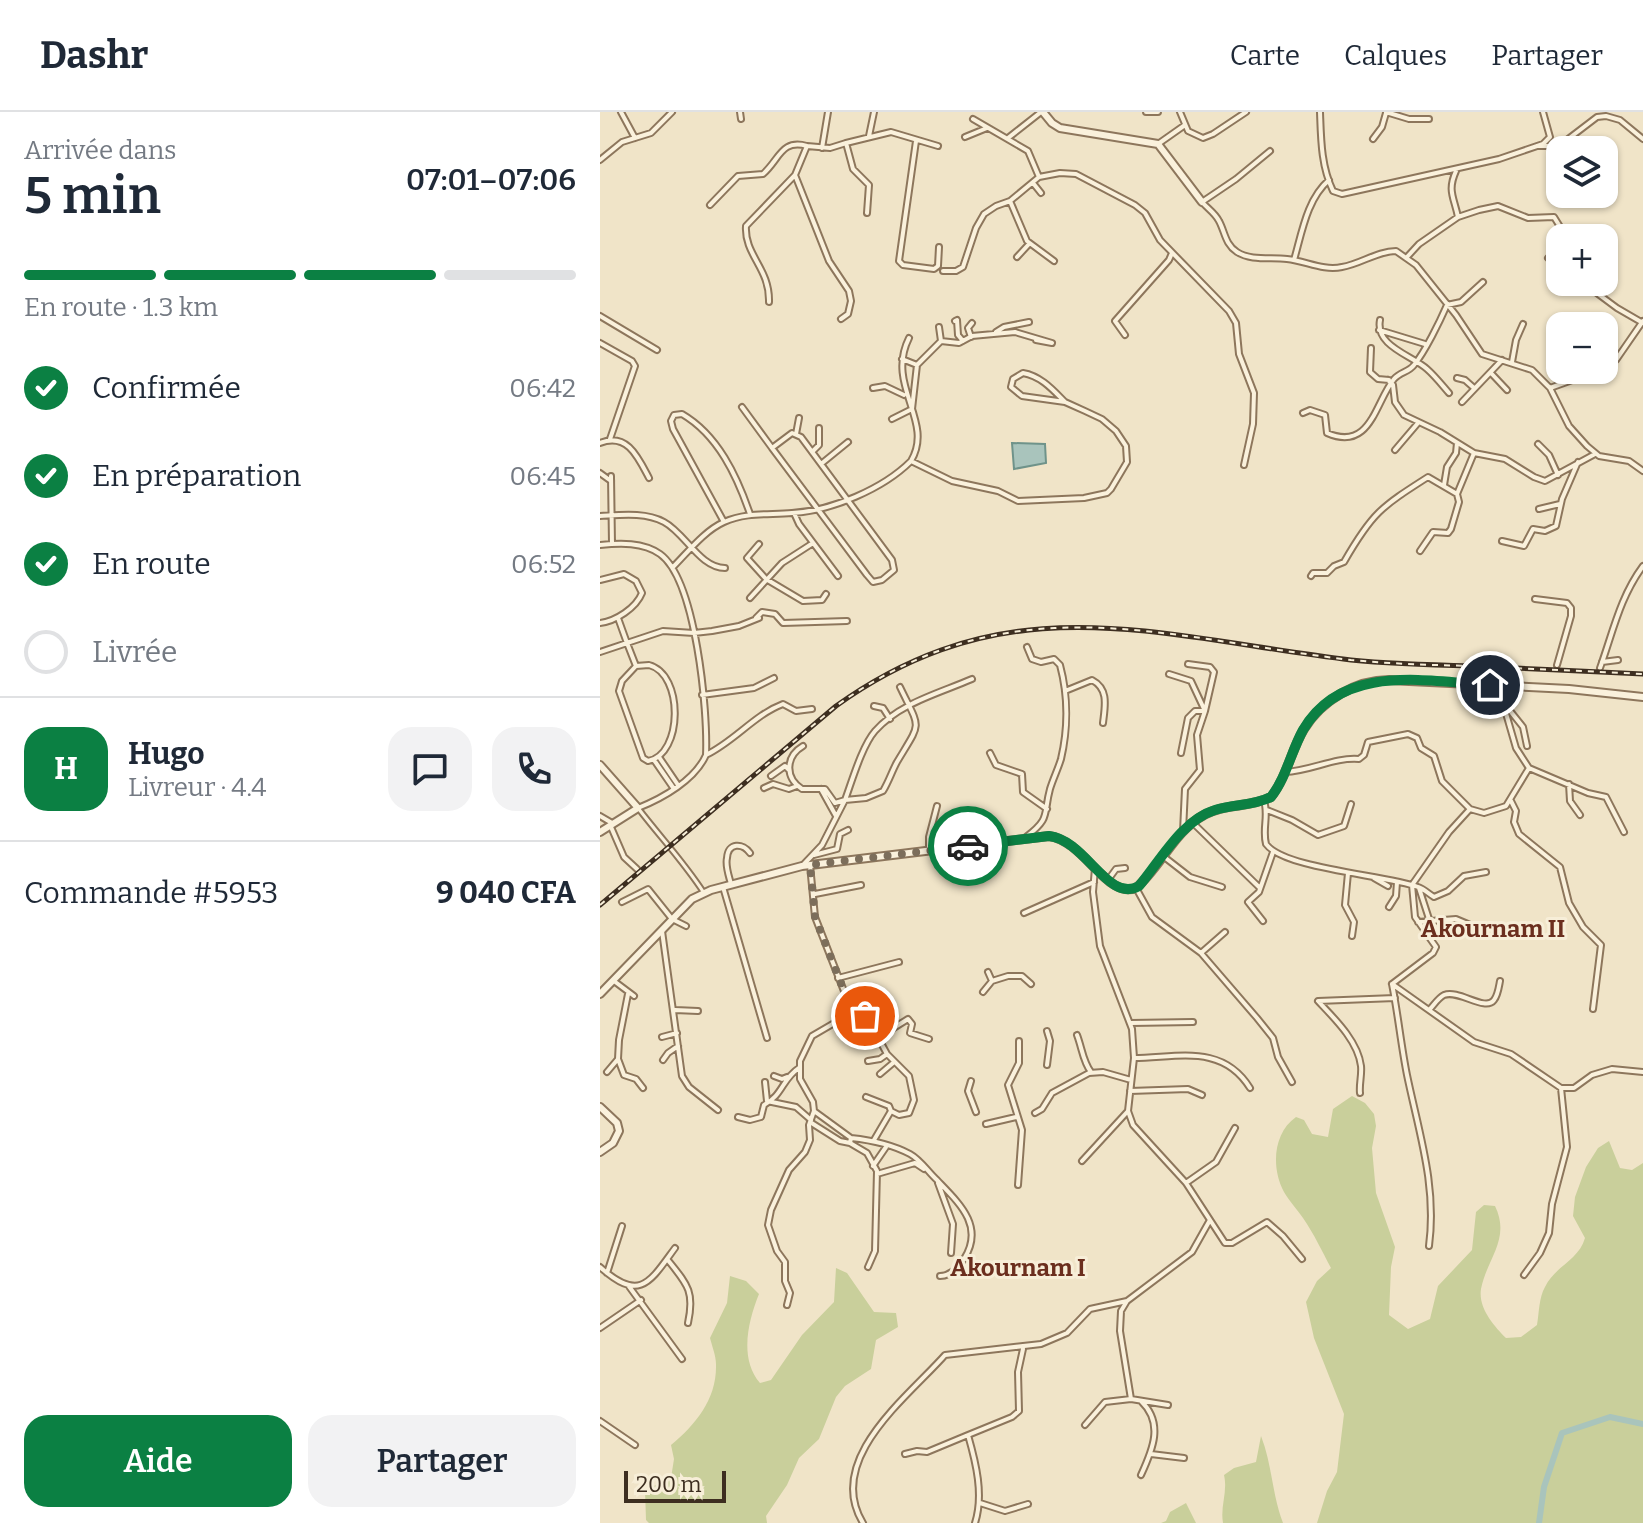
<!DOCTYPE html>
<html lang="fr">
<head>
<meta charset="utf-8">
<style>
	:root { --surface:#fff; --page:#f2f2f3; --text:#1f2937; --muted:#747a83; --line:#e0e1e3; --accent:#0b8043 }
	body { margin:0; font-family:Bitter,serif; background:var(--page); color:var(--text); height:100vh; display:flex; flex-direction:column; font-size:30px; white-space:nowrap }
	* { box-sizing:border-box; margin:0 }
	p { font-size:26px; color:var(--muted) }
	.icon { flex:none; width:44px; height:44px; fill:none; stroke:currentColor; stroke-width:2; stroke-linecap:round; stroke-linejoin:round }
	.map { position:relative; flex:1; overflow:hidden }
	.sheet { display:flex; flex-direction:column; background:var(--surface); width:600px }
	.sheet>* { flex:none }
	.controls { position:absolute; left:946px; top:24px; display:grid; gap:16px }
	.controls a { display:grid; place-items:center; width:72px; height:72px; border-radius:16px; background:var(--surface); box-shadow:0 2px 6px #0004; font-size:40px }
	.scale { position:absolute; left:24px; bottom:20px; width:102px; box-sizing:border-box; padding-left:8px; border:4px solid #3d2e20; border-top:0; font-size:22px; line-height:28px; white-space:nowrap; color:#3d2e20; -webkit-text-stroke:6px #f7eed8; paint-order:stroke }
	.pin { position:absolute; display:grid; place-items:center; width:68px; height:68px; color:#fff; margin:-34px; border:4px solid #fff; border-radius:50%; box-shadow:0 2px 8px #0007 }
	.courier { position:absolute; display:grid; place-items:center; width:80px; height:80px; margin:-40px; border:6px solid #0b8043; border-radius:50%; background:#fff; color:#222; box-shadow:0 2px 10px #0007 }
	.headline em { font-style:normal; font-weight:600 }
	.headline div { display:flex; flex-direction:column-reverse }
	.headline { display:flex; align-items:center; justify-content:space-between; height:136px; padding:0 24px }
	h1 { font-size:52px; font-weight:600; line-height:60px }
	.bar { display:grid; grid-template-columns:repeat(4,1fr); gap:12px 8px; align-content:center; height:96px; padding:0 24px }
	.bar i { height:10px; border-radius:6px; background:var(--line) }
	.bar .active { background:var(--accent) }
	.bar p { grid-column:span 4 }
	.line { display:flex; align-items:center; gap:20px; padding:0 24px; border-top:2px solid var(--line) }
	.line div { flex:1 }
	.round { display:grid; place-items:center; flex:none; width:84px; height:84px; border-radius:24px; background:var(--page) }
	ol { padding:0 24px; list-style:none }
	li { display:flex; align-items:center; gap:24px; height:88px }
	li p { margin-inline-start:auto }
	li .icon { padding:8px; border-radius:50%; background:var(--accent); color:#fff; stroke-width:4 }
	li:last-child { color:var(--muted) }
	li i { width:44px; height:44px; border:4px solid var(--line); border-radius:50% }
	.button { display:flex; gap:16px; margin-top:auto; padding:16px 24px }
	.button a { flex:1; height:92px; border-radius:24px; background:var(--accent); color:#fff; font-size:32px; font-weight:600; line-height:92px; text-align:center }
	.button a+a { background:var(--page); color:var(--text) }
	header { display:flex; align-items:center; gap:48px; box-sizing:border-box; height:112px; padding:0 40px; background:var(--surface); border-bottom:2px solid var(--line) }
	header strong { font-size:38px }
	nav { display:flex; gap:44px; margin-inline-start:auto; font-size:28px }
	main { display:flex; flex:1; min-height:0 }
	.map>svg:first-child { display:block }
</style>
</head>
<body>
<header>
<strong>Dashr</strong>
<nav><a>Carte</a><a>Calques</a><a>Partager</a></nav>
</header>
<main>
<section class="sheet">
<div class="headline"><div><h1>5 min</h1><p>Arrivée dans</p></div><em>07:01–07:06</em></div>
<div class="bar"><i class="active"></i><i class="active"></i><i class="active"></i><i></i><p>En route · 1.3 km</p></div>
<ol>
<li><svg class="icon" aria-label="check" viewBox="0 0 24 24"><path d="M5 12l5 5 9-10"/></svg>Confirmée<p>06:42</p></li>
<li><svg class="icon" aria-label="check" viewBox="0 0 24 24"><path d="M5 12l5 5 9-10"/></svg>En préparation<p>06:45</p></li>
<li><svg class="icon" aria-label="check" viewBox="0 0 24 24"><path d="M5 12l5 5 9-10"/></svg>En route<p>06:52</p></li>
<li><i></i>Livrée</li>
</ol>
<div class="line" style="height:144px"><b class="round" style="background:var(--accent);color:#fff">H</b><div><b>Hugo</b><p>Livreur · 4.4</p></div><a class="round"><svg class="icon" aria-label="chat" viewBox="0 0 24 24"><path d="M4 5h16v11H9l-5 4z"/></svg></a><a class="round"><svg class="icon" aria-label="phone" viewBox="0 0 24 24"><path d="M5 4h4l2 5-3 2q2 4 5 5l2-3 5 2v4C11 20 4 13 5 4z"/></svg></a></div>
<div class="line" style="height:104px"><div>Commande #5953</div><b>9 040 CFA</b></div>
<div class="button"><a>Aide</a><a>Partager</a></div>
</section>
<div class="map">
<svg width="1043" height="1411" viewBox="0 0 1043 1411">
	<rect width="100%" height="100%" fill="#f0e4c8"/>
	<path fill="#c9cf9b" d="M752,984L765,991L774,1002L776,1014L772,1036L776,1081L795,1135L791,1155L789,1203L808,1217L830,1207L838,1174L872,1138L876,1100L884,1093L895,1094C911,1127 887,1146 881,1177C878,1196 894,1214 906,1226L921,1225L937,1213C939,1201 939,1185 945,1175C955,1154 979,1148 985,1126L973,1104L975,1085L986,1055L998,1036L1009,1029L1020,1056L1032,1058L1043,1051V1411H717L727,1379L737,1360L744,1302L714,1226L706,1190L717,1169L731,1156C722,1139 714,1122 703,1106C697,1097 689,1089 684,1080C671,1056 673,1021 696,1005L704,1008L712,1022L728,1025L733,997Z
		M236,1156L247,1161L274,1200L296,1201L298,1215L276,1228L271,1257L245,1274L236,1285L219,1327L199,1346L187,1373L166,1404L167,1411H49L46,1408L45,1378L71,1366L74,1347L71,1333C96,1312 117,1287 116,1252C116,1244 112,1234 110,1226L127,1191L130,1164L146,1169L159,1182C148,1209 139,1247 160,1271L171,1268L202,1223L234,1190Z
		M661,1324C672,1352 672,1382 683,1411H623C620,1394 628,1380 624,1363L634,1356L656,1350Z
		M586,1391L596,1411H561L566,1409L570,1400Z"/>
	<path fill="#a9c4bc" stroke="#6f938a" stroke-width="2" d="M412,331L445,332L446,351L414,357Z"/>
	<g fill="none" stroke-linecap="round" stroke-linejoin="round">
		<path stroke="#a9c4bc" stroke-width="6" d="M939,1411L944,1375L962,1321L1010,1305L1043,1312"/>
		<g stroke="#8d765c" stroke-width="7">
			<path id="pedestrian" d="M38,696C61,726 84,750 104,781"/>
		</g>
		<g stroke="#8d765c" stroke-width="8">
			<path id="minor" d="M21,0L35,26
				M140,0L141,7
				M546,0H558
				M580,0L588,19L603,26L613,22L646,0
				M720,0C721,27 721,54 733,79L742,82L899,47L943,32L950,25L943,0
				M786,0L809,7H829
				M373,7L428,39L439,65L460,61L476,62L535,93L545,101L560,128L629,199L636,211L639,242L654,281L653,312L644,353
				M269,24L274,0
				M365,25L387,16
				M408,26L441,0
				M773,27L782,15L786,1
				M316,29L299,149L303,153L334,157L338,154L339,135
				M246,31L291,20L338,34
				M558,32L585,13
				M939,34H959L997,5L1006,4L1020,8L1043,27
				M222,36L228,0
				M670,39L636,67L602,90C607,96 615,101 619,109C625,120 625,132 637,140C651,149 671,145 687,147C706,149 723,159 742,155C761,152 777,139 796,139L816,153L856,203L882,242L932,258L950,276L1000,258
				M0,48L22,30L51,21L72,0
				M856,59C847,79 854,85 858,105
				M195,63L207,34L230,36L246,31L253,57L269,73L267,101
				M433,71L441,81
				M410,89L427,129L454,149
				M110,93L138,64L163,62C180,47 181,27 207,34
				M417,145L429,132
				M807,145L819,132L858,105L879,98L898,94L928,106L954,105L967,126
				M948,146L960,158
				M694,148C702,120 707,87 729,68
				M343,159H356L363,155L376,116L384,102L396,94L410,89L439,65
				M982,170L1017,196L1043,211
				M169,190C170,156 144,143 146,114L195,63L229,149L249,179L251,189L248,202L241,207
				M0,204L57,238
				M780,208C775,234 811,243 827,257C835,264 842,273 849,281
				M355,209L357,208L358,223L363,229
				M779,218L825,232
				M396,220L404,215L429,210
				M525,223L515,209L569,148L572,141
				M371,225L368,216L372,211
				M309,226C285,274 335,309 311,349
				M341,229L359,231L372,224L415,220L452,231L436,228
				M0,231L32,249L35,254L10,327
				M771,236L770,260L778,267L789,268
				M302,247L317,253
				M912,250L916,228L923,212
				M1004,256L1016,248L1043,209
				M891,261L907,278
				M857,266L865,268L874,276
				M273,276L285,274L304,283
				M950,276L969,314L987,334L999,344L1029,349L1043,359
				M862,290L902,248
				M142,295L172,336L192,321L201,325L292,448L294,458L282,468L273,470L267,463L172,336
				M703,301L710,298L725,303L727,321C771,340 775,290 794,267C800,260 809,260 814,253C825,240 840,209 847,193L861,190L883,170
				M292,307L312,297L317,253L341,229L339,215
				M196,322L199,306
				M0,331C27,320 38,345 49,366
				M938,332L949,343L958,363
				M795,338L818,311
				M212,340L219,333V316
				M874,341L905,347L934,365L945,369L995,342
				M221,352L248,330
				M0,361L11,369
				M11,364L12,432
				M844,373L847,355L856,341L857,331
				M939,397L960,392
				M194,401L199,412L238,464
				M0,404C21,403 45,400 64,410C85,421 100,456 125,456
				M124,410L73,317L71,309L74,303L82,302C118,323 137,364 150,402
				M902,429L924,434L933,417L945,419L956,414L962,387L978,350
				M159,432L147,446L166,467L203,489L222,488L226,482
				M0,433C20,431 43,430 60,442C96,468 108,599 106,643C95,668 63,686 38,696
				M820,439L833,420L848,421L851,417L859,390L857,382
				M73,455C88,440 104,419 124,410C146,400 169,403 192,401C231,399 283,377 311,349L352,369L398,379L418,389L484,386L507,381L511,377L527,350L526,334L516,319L502,307L485,299L465,290L422,284L411,275L413,267L423,261C441,264 453,278 465,290
				M711,464L713,461H727L734,454L744,450C772,401 781,395 828,365L857,382L874,341L840,320L804,303L795,290L793,273L788,268
				M0,468L24,462L36,469L42,481C36,496 16,509 0,511
				M150,486L182,451L213,431
				M935,487L967,491L971,496V504L957,553
				M156,506L162,500L175,502L183,511L247,509
				M0,540L27,531L18,506
				M1002,550L1018,548
				M49,553C84,562 83,643 48,649L43,646L19,579L22,569L36,554Z
				M36,554L27,531L63,519L94,521L112,519L139,514L159,506
				M1000,556C1013,520 1020,485 1043,454
				M569,562L591,569L605,599L597,623L600,658L585,677L583,719
				M890,573L905,598L916,636L929,656L988,681L1006,685L1024,720
				M465,579L492,568C509,577 505,594 503,611
				M102,583L154,576L174,566
				M903,590L923,615L927,634
				M274,594L283,596L290,607
				M203,634C186,644 184,665 202,677H225L235,691L245,688C252,669 262,634 275,619C300,591 337,582 372,567
				M390,641L396,653L422,662L423,680L447,697
				M581,641L588,606L595,599H605L614,560L610,555L588,552
				M106,643C135,629 154,603 183,592L196,599L212,597
				M59,645L78,673
				M54,648L74,677
				M685,660C711,659 734,645 759,647L764,643L768,630L808,622L817,626L821,636L834,644L842,669L870,697L849,720L812,773L815,805L836,835L833,841L792,872
				M171,664L185,654L189,658
				M969,672L970,689L980,703
				M164,676L173,672L189,677L197,674
				M221,677L236,704
				M664,689C669,703 662,717 666,732C684,757 786,763 818,775C824,777 829,782 834,785L848,779L864,764L886,760
				M911,689L916,699L914,710L919,722L960,755L969,791L983,815L1001,833L993,897
				M870,697L884,701L906,694L929,656
				M667,698L692,708L718,723L744,714L751,692
				M0,704L12,711
				M593,711L660,776
				M11,715L24,745L37,757
				M426,725C451,706 443,703 450,677C453,667 458,657 461,647C468,617 468,583 460,553L454,547L441,550L432,547L427,535
				M329,738V725L337,694
				M214,743L237,737L240,722L248,718
				M563,744L590,765L622,775
				M204,752L222,733L245,688L266,686L283,679C289,669 292,659 297,650C322,608 321,619 300,575
				M210,753L215,805L251,897L258,899L268,907L287,942L309,964L314,988L309,1001L299,1003L291,999
				M748,761L745,793L754,810L752,824
				M774,766L788,774
				M508,768L516,757L525,756
				M131,772C129,764 125,754 127,746C128,730 143,731 150,741
				M123,775L167,926
				M536,776L552,805L601,841L657,906L673,926L678,945L692,970
				M819,776L830,810
				M215,782L261,773
				M22,790L48,777L72,807L86,814
				M789,795L796,784L797,770
				M424,801L494,770
				M663,809L648,790L659,780L673,740
				M818,810L856,807L875,815L897,814
				M62,819L82,964L89,975L118,998
				M601,841L625,820
				M388,860L392,869L408,864H422L431,872
				M238,866L299,850
				M14,869L34,884
				M792,872L874,930L911,942L961,976H974L992,963L1012,957L1043,960
				M792,872C798,902 801,933 807,963C819,1021 837,1074 829,1134
				M383,880L392,869
				M28,882L19,928L18,947L24,963L36,967L43,976
				M830,897C834,893 838,886 844,883C859,877 885,900 894,888C898,883 899,874 900,869
				M75,898L98,899
				M261,901L284,892
				M531,911L593,910
				M447,919L450,929L447,953
				M477,923C482,936 483,950 491,960
				M62,925L77,921
				M279,925L308,907L312,912L310,921L329,927
				M534,946C577,946 622,931 650,976
				M63,948L68,941L78,934
				M268,949L280,947L287,942
				M7,960L18,947
				M280,962L293,951
				M174,964L182,967L187,965
				M371,969L368,979L376,1000
				M165,970L167,989L196,995L211,1008
				M530,979L588,977L602,983
				M760,981C759,972 762,963 761,954C758,929 734,906 718,889L795,886
				M266,985L289,994L291,999L274,1028
				M214,999L251,1026L250,1031L267,1041L277,1059L275,1139L268,1155
				M528,999L533,1013L586,1071L625,1131H632L667,1110L683,1124L702,1147
				M435,1001L442,997L452,981L489,961L503,960L531,968
				M138,1005L150,1008L161,1005L164,993C183,983 182,967 199,956
				M210,1010L240,1029L250,1031
				M386,1012L416,1005
				M251,1026C270,1028 293,1033 310,1042C321,1048 328,1060 337,1068C359,1091 385,1114 364,1147C358,1156 350,1164 340,1164
				M482,1049L528,999L534,946L532,917L500,834L493,780L495,756
				M273,1054L286,1035
				M277,1062L315,1051L324,1057
				M338,1071L353,1112L351,1141
				M586,1071L616,1050L635,1016
				M418,1073L422,1018L408,973L419,951V929
				M67,1147C87,1172 95,1179 88,1211
				M0,1155C40,1191 50,1170 75,1136
				M7,1161L22,1114
				M924,1163L940,1141L949,1121L952,1092L967,1035L961,976
				M28,1173L82,1247
				M187,1193L190,1181L185,1169V1150L177,1139L168,1113L171,1098L189,1058L205,1040L210,1028L209,1013L214,999L213,990L200,967V949L212,924L248,903L251,897
				M0,1216L41,1188
				M531,1287L568,1293
				M541,1289C564,1311 553,1337 541,1363
				M0,1309L35,1333
				M485,1313L505,1290L531,1287L520,1219L521,1199L527,1189L592,1140L610,1108
				M305,1342L317,1339L327,1340L368,1323
				M551,1342L584,1346
				M380,1391L405,1399L428,1392
				M263,1411C224,1347 309,1284 345,1243L441,1232L467,1221L490,1197L527,1189
				M375,1411C384,1383 376,1351 368,1323L412,1305L419,1299L418,1260L423,1237"/>
		</g>
		<g stroke="#8d765c" stroke-width="10">
			<path id="tertiary" d="M443,0L452,11L460,16L558,32L602,90
				M0,653L38,696L0,720
				M0,882L92,787L111,778L202,754L449,724C485,729 506,787 536,776C561,755 574,719 604,703C625,691 650,696 671,685C687,665 691,638 704,617C722,588 756,568 789,568L969,577L1043,585
				M0,995L17,1011L19,1019L13,1031L0,1040"/>
		</g>
		<use href="#pedestrian" stroke="#faf1dc" stroke-width="3"/>
		<use href="#minor" stroke="#faf1dc" stroke-width="4"/>
		<use href="#tertiary" stroke="#faf1dc" stroke-width="6"/>
		<g stroke="#3d2e20" stroke-width="5">
			<path id="rail" d="M0,793L236,594C411,469 558,525 751,548C792,552 832,553 873,554C930,557 986,559 1043,562"/>
		</g>
		<use href="#rail" stroke="#f7eed8" stroke-width="2" stroke-dasharray="6" stroke-linecap="butt"/>
	</g>
	<g fill="none" stroke-linecap="round" stroke-linejoin="round">
		<path stroke="#7c6e5b" stroke-width="8" stroke-dasharray="0 14.4" d="M265,904L251,897L215,805L210,753L368,734"/>
		<path stroke="#0b8043" stroke-width="10" d="M368,734L449,724C486,728 508,792 539,774C560,749 582,708 615,698C633,692 654,694 671,685C686,666 691,640 703,618C742,551 825,569 890,573"/>
	</g>
	<g text-anchor="middle" stroke-width="6" stroke-linejoin="round" paint-order="stroke">
		<g font-size="24" font-weight="bold" fill="#6b2e1e" stroke="#f7eed8">
			<text x="893" y="825">Akournam II</text>
			<text x="418" y="1164">Akournam I</text>
		</g>
	</g>
</svg>
<div class="controls">
<a><svg class="icon" aria-label="layers" viewBox="0 0 24 24"><path d="M12 4l9 5-9 5-9-5zM3 14l9 5 9-5"/></svg></a>
<a>+</a>
<a>−</a>
</div>
<div class="scale">200 m</div>
<div class="pin" style="left:265px;top:904px;background:#ea580c"><svg class="icon" aria-label="bag" viewBox="0 0 24 24"><path d="M5 8h14l-1 12H6zM9 8a3 3 0 0 1 6 0"/></svg></div>
<div class="pin" style="left:890px;top:573px;background:#1f2937"><svg class="icon" aria-label="home" viewBox="0 0 24 24"><path d="M3 11l9-7 9 7M6 9v11h12V9"/></svg></div>
<div class="courier" style="left:368px;top:734px"><svg class="icon" aria-label="car" viewBox="0 0 24 24"><path d="M5 17H2v-5l4-1 3-4h7l3 4 3 1v5h-3M9 17h6M6 11h13"/><circle cx="7" cy="17" r="2"/><circle cx="17" cy="17" r="2"/></svg></div>
</div>
</main>
</body>
</html>
